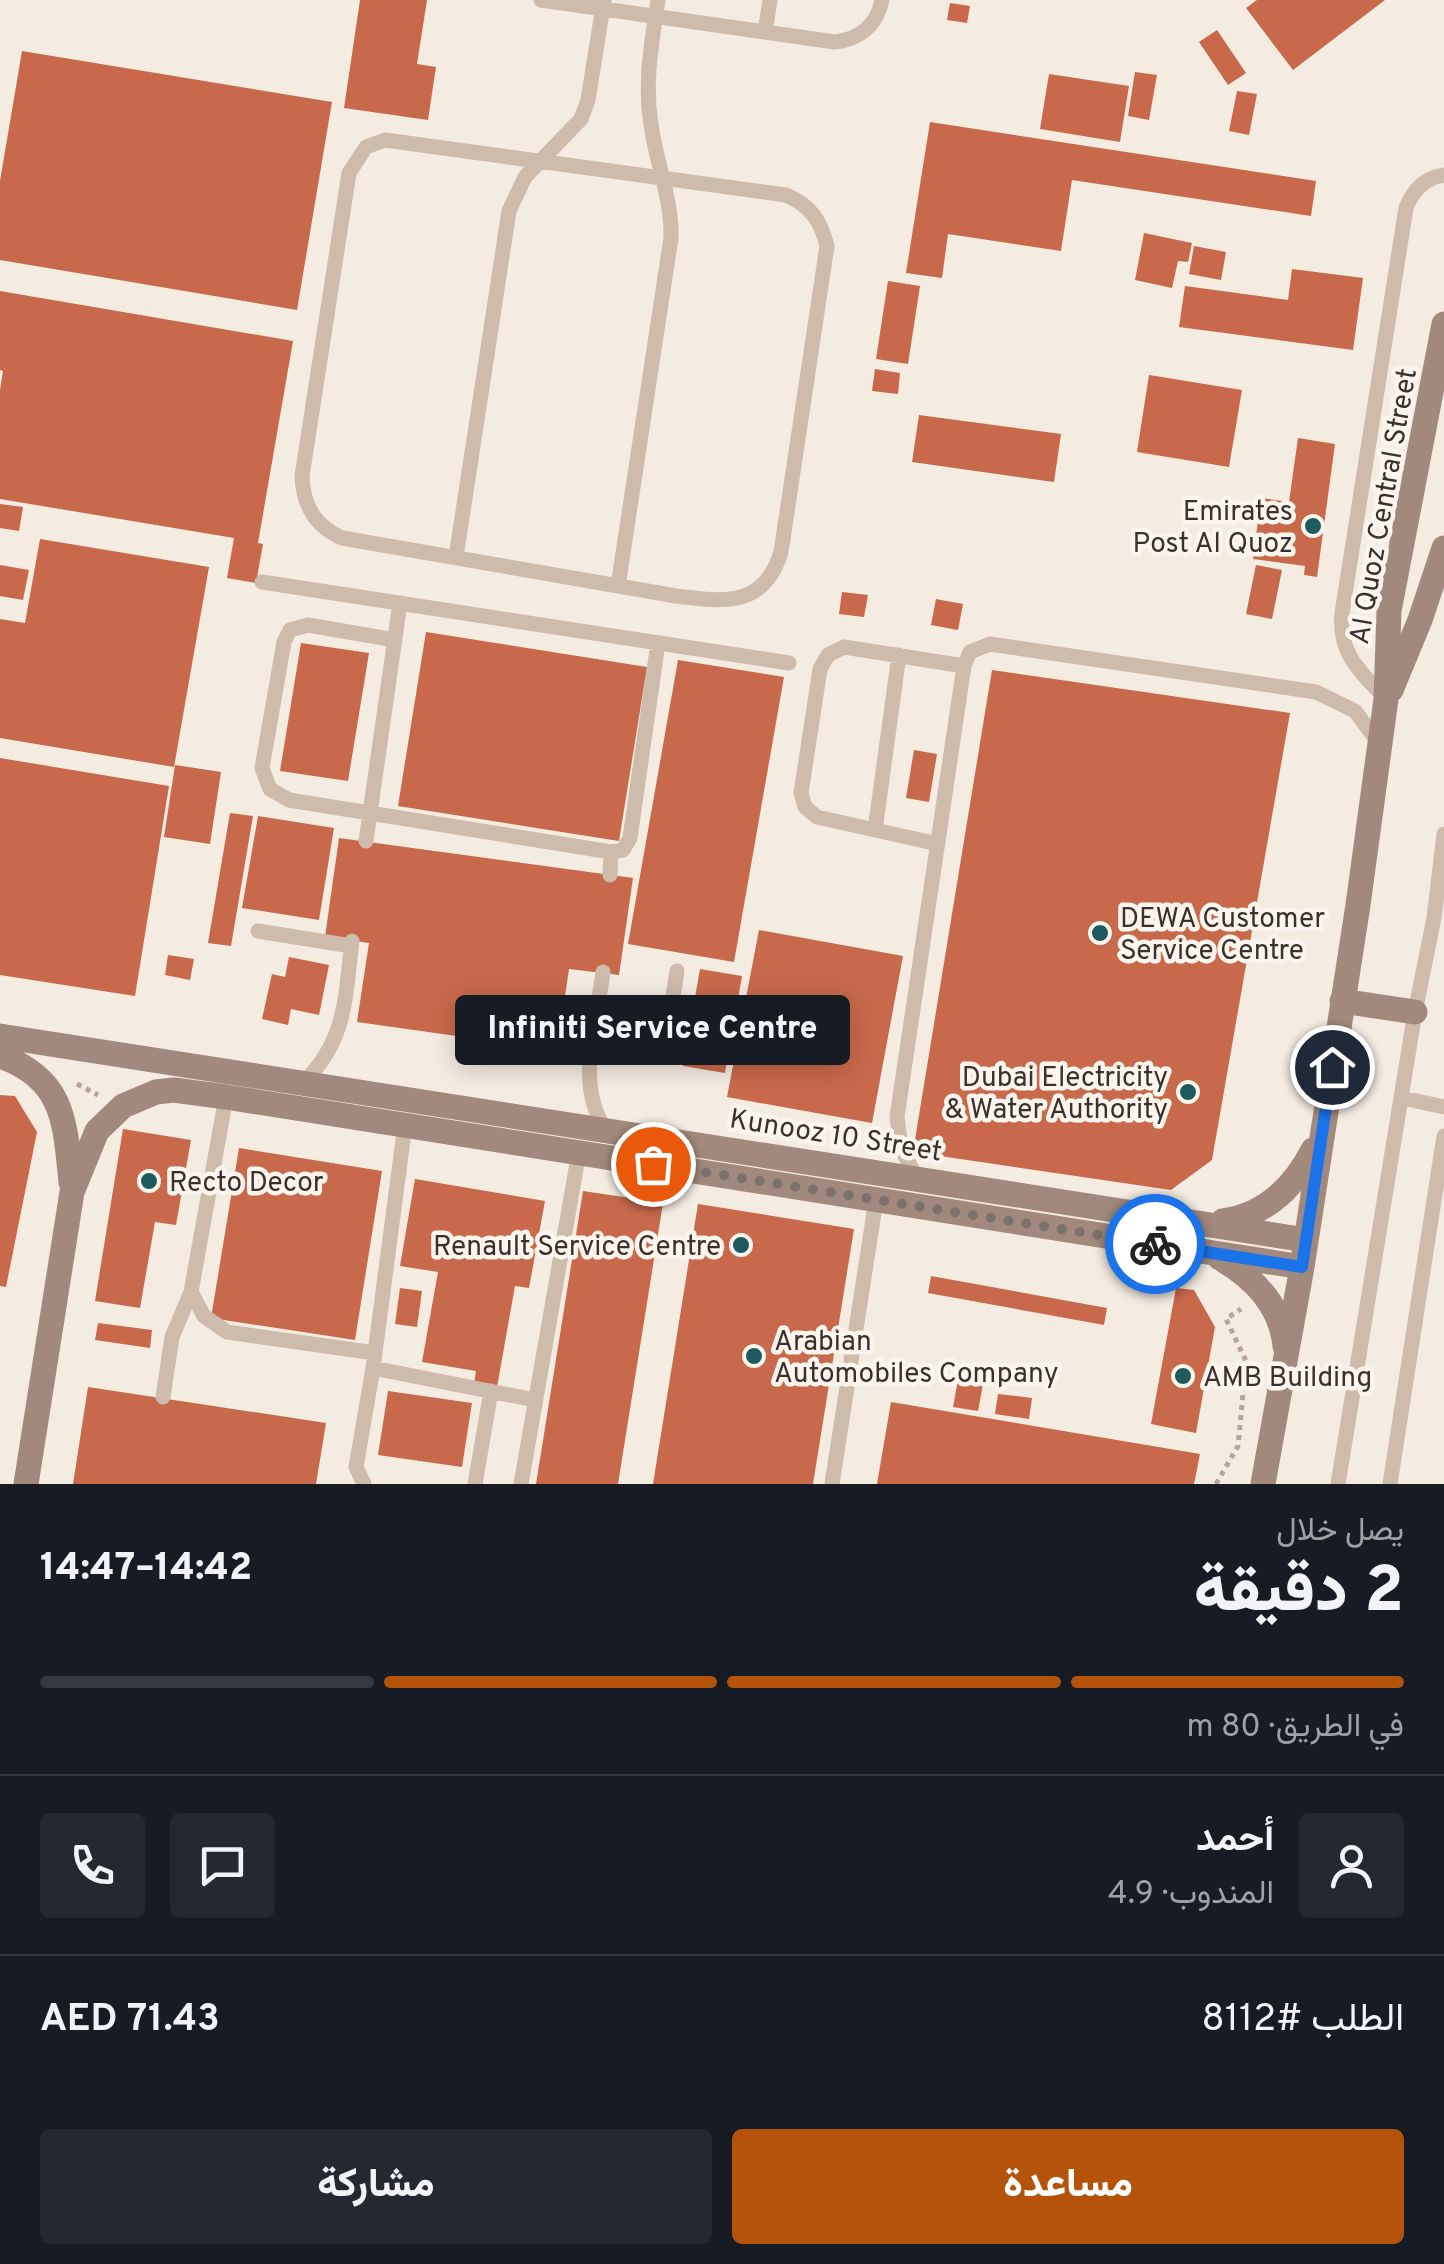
<!DOCTYPE html>
<html lang="ar">
<head>
<meta charset="utf-8">
<style>
	:root { --surface:#171b24; --page:#242831; --text:#f1f3f6; --muted:#9ea1a6; --line:#363941; --accent:#b45309 }
	body { margin:0; font-family:Overpass,Vazirmatn,sans-serif; background:var(--page); color:var(--text); direction:rtl; height:100vh; display:flex; flex-direction:column; font-size:38px; white-space:nowrap }
	* { box-sizing:border-box; margin:0 }
	p { font-size:32px; color:var(--muted) }
	.icon { flex:none; width:55px; height:55px; fill:none; stroke:currentColor; stroke-width:2; stroke-linecap:round; stroke-linejoin:round }
	.map { position:relative; height:1484px; overflow:hidden; direction:ltr }
	.drawer { display:flex; flex-direction:column; background:var(--surface); flex:1 }
	.drawer>* { flex:none }
	.pin { position:absolute; display:grid; place-items:center; width:85px; height:85px; color:#fff; margin:-42px; border:5px solid #fff; border-radius:50%; box-shadow:0 2px 10px #0007 }
	.courier { position:absolute; display:grid; place-items:center; width:100px; height:100px; margin:-50px; border:8px solid #1a73e8; border-radius:50%; background:#fff; color:#222; box-shadow:0 2px 12px #0007 }
	.bubble { position:absolute; height:70px; border-radius:10px; background:var(--surface); box-shadow:0 5px 25px #0003; font-size:32px; font-weight:800; line-height:70px; text-align:center; direction:rtl }
	.summary em { font-style:normal; font-weight:800 }
	.summary div { display:flex; flex-direction:column-reverse }
	.summary { display:flex; align-items:center; justify-content:space-between; height:170px; padding:0 40px }
	h1 { font-size:65px; font-weight:800; line-height:75px }
	.bar { display:grid; grid-template-columns:repeat(4,1fr); gap:15px 10px; align-content:center; height:120px; padding:0 40px }
	.bar i { height:12px; border-radius:8px; background:var(--line) }
	.bar .active { background:var(--accent) }
	.bar p { grid-column:span 4 }
	.line { display:flex; align-items:center; gap:25px; padding:0 40px; border-top:2px solid var(--line) }
	.line div { flex:1 }
	.round { display:grid; place-items:center; flex:none; width:105px; height:105px; border-radius:10px; background:var(--page) }
	.button { display:flex; gap:20px; margin-top:auto; padding:20px 40px }
	.button a { flex:1; height:115px; border-radius:10px; background:var(--accent); color:#fff; font-size:40px; font-weight:800; line-height:115px; text-align:center }
	.button a+a { background:var(--page); color:var(--text) }
	.map>svg:first-child { display:block }
</style>
</head>
<body>
<div class="map">
<svg width="1444" height="1484" viewBox="0 0 1444 1484">
	<rect width="100%" height="100%" fill="#f4ebe1"/>
	<path fill="#c8694b" d="M360,0H427L417,64L436,67L428,120L344,108Z
		M1257,0H1385L1293,70L1246,8Z
		M950,3L970,6L967,23L947,20Z
		M1217,30L1246,73L1228,85L1199,42Z
		M22,51L332,102L297,310L0,260V181Z
		M1135,72L1157,75L1149,120L1128,116Z
		M1049,74L1129,86L1120,142L1040,129Z
		M1237,91L1257,94L1249,135L1229,131Z
		M930,122L1316,181L1311,216L1072,180L1061,251L948,234L942,278L906,273Z
		M1144,233L1192,243L1188,262L1178,261L1172,288L1135,280Z
		M1194,246L1226,252L1221,280L1189,274Z
		M1292,269L1363,278L1353,350L1179,327L1185,286L1288,300Z
		M888,281L920,286L908,364L876,359Z
		M0,291L293,341L258,543L263,544L256,583L227,578L234,538L0,499V390L3,371L0,370Z
		M875,369L900,373L898,394L872,391Z
		M1149,375L1242,390L1229,467L1137,452Z
		M919,415L1061,434L1054,482L912,462Z
		M1298,438L1335,444L1317,577L1304,575L1305,566L1253,559L1261,498L1289,502Z
		M0,504L23,507L19,531L0,528Z
		M40,539L209,567L174,767L0,738V619L25,623Z
		M0,565L29,570L23,600L0,596Z
		M1256,565L1282,570L1272,619L1246,614Z
		M842,592L868,595L864,617L839,614Z
		M936,599L963,604L958,630L931,625Z
		M426,632L647,667L619,841L398,806Z
		M301,643L369,653L348,781L280,771Z
		M678,660L784,677L734,962L628,944Z
		M992,670L1290,713L1212,1160L1171,1190L913,1152Z
		M914,750L937,754L929,802L906,798Z
		M0,758L169,786L135,996L0,975Z
		M175,765L221,772L210,844L164,837Z
		M230,813L253,816L231,946L208,943Z
		M258,816L334,828L319,920L242,908Z
		M339,838L633,878L619,975L569,969L557,1050L357,1022L369,943L325,937Z
		M759,930L903,956L872,1123L727,1097Z
		M168,955L194,959L190,980L165,975Z
		M289,957L329,965L319,1015L291,1009L288,1025L262,1019L272,974L285,977Z
		M700,969L742,976L725,1073L683,1066Z
		M624,1017L668,1025L663,1056L618,1048Z
		M0,1095L15,1096L37,1132L6,1287L0,1286Z
		M123,1129L191,1140L176,1225L155,1222L140,1308L95,1301Z
		M239,1148L382,1171L355,1340L211,1318Z
		M415,1179L545,1201L529,1288L515,1286L497,1387L474,1384L476,1371L422,1362L438,1272L400,1266Z
		M583,1191L663,1203L618,1484H536Z
		M698,1204L854,1229L813,1484H653Z
		M931,1276L1107,1308L1104,1325L928,1293Z
		M400,1288L422,1291L417,1327L395,1324Z
		M1176,1288L1194,1290L1215,1327L1196,1433L1151,1424Z
		M98,1323L152,1330L150,1348L95,1340Z
		M959,1374L984,1379L978,1411L953,1407Z
		M88,1387L326,1423L316,1484H73Z
		M388,1391L472,1403L462,1467L378,1455Z
		M998,1394L1032,1398L1029,1419L995,1414Z
		M891,1402L1200,1454L1194,1484H877Z"/>
	<g fill="none" stroke-linecap="round" stroke-linejoin="round">
		<path stroke="#b9a596" stroke-width="5" stroke-dasharray="5 5" stroke-linecap="butt" d="M77,1084L98,1095
			M1216,1484L1238,1446L1246,1361L1226,1319L1241,1309"/>
		<path stroke="#cdbbac" stroke-width="15" d="M541,0L835,42C860,39 877,25 882,0
			M765,32L770,0
			M385,140L786,195C810,205 821,221 827,246L781,552C764,608 724,602 676,596L342,538C315,526 303,506 302,476L349,173L366,147Z
			M456,557L509,211L525,177L581,119L588,100L604,0
			M262,582L789,663
			M618,586L671,238C672,198 656,163 651,124C644,81 652,42 658,0
			M395,640L308,625L290,630L284,642L262,768L270,789L289,800L611,852L623,850L630,838L658,643
			M1386,699C1360,671 1338,654 1342,613L1406,208C1413,190 1425,178 1444,175
			M875,830L899,655
			M366,841L400,603
			M938,844L817,817L805,807L801,793L820,669L828,655L844,647L964,666
			M610,875L611,852
			M258,931L351,946
			M603,972C597,1023 574,1084 606,1130
			M599,1004L661,1011L672,1003L677,971
			M305,1081C347,1039 345,997 352,941
			M226,1097L191,1292L204,1316L227,1332L375,1353
			M1402,1098L1444,1107
			M916,1177L901,1148L897,1117L964,666L970,652L990,644L1316,692L1355,711L1378,742
			M373,1368L535,1400
			M163,1397L172,1337L191,1292
			M364,1484L356,1467L373,1368L405,1125
			M475,1484L491,1391
			M521,1484L579,1152
			M832,1484L876,1200
			M1338,1484L1415,1012L1434,918L1444,834
			M1390,1484L1444,1136"/>
		<path stroke="#a18a7d" stroke-width="25" d="M1391,690L1420,620L1444,548
			M1342,1001L1415,1012
			M0,1036L1306,1240
			M0,1056C65,1079 65,1123 71,1182
			M1223,1221C1266,1215 1294,1187 1313,1150
			M1220,1258C1254,1278 1281,1305 1285,1346
			M26,1484L72,1192L97,1131L123,1106L156,1092L174,1090L226,1097L1302,1267
			M1263,1484L1302,1267L1358,905L1386,699L1389,611L1444,324"/>
	</g>
	<g fill="none" stroke-linecap="round" stroke-linejoin="round">
		<path stroke="#7c716b" stroke-width="10" stroke-dasharray="0 18" d="M653,1164L1155,1244"/>
		<path stroke="#1a73e8" stroke-width="12" d="M1155,1244L1302,1267L1332,1067"/>
	</g>
	<g fill="#1f5a5e" stroke="#fbf5ee" stroke-width="4">
		<circle cx="1313" cy="526" r="10"/>
		<circle cx="1100" cy="933" r="10"/>
		<circle cx="1188" cy="1092" r="10"/>
		<circle cx="149" cy="1181" r="10"/>
		<circle cx="741" cy="1245" r="10"/>
		<circle cx="754" cy="1356" r="10"/>
		<circle cx="1183" cy="1376" r="10"/>
	</g>
	<g text-anchor="middle" stroke-width="9" stroke-linejoin="round" paint-order="stroke">
		<g font-size="28" fill="#3b302b" stroke="#fbf5ee">
			<text transform="translate(1382 506) rotate(-80)" y="10">Al Quoz Central Street</text>
			<text transform="translate(836 1134) rotate(9)" y="10">Kunooz 10 Street</text>
		</g>
		<g font-size="28" fill="#3b302b" stroke="#fbf5ee" text-anchor="start">
			<text x="1293" y="520" text-anchor="end">Emirates<tspan x="1293" dy="32">Post Al Quoz</tspan></text>
			<text x="1120" y="927">DEWA Customer<tspan x="1120" dy="32">Service Centre</tspan></text>
			<text x="1168" y="1086" text-anchor="end">Dubai Electricity<tspan x="1168" dy="32">&amp; Water Authority</tspan></text>
			<text x="169" y="1191">Recto Decor</text>
			<text x="721" y="1255" text-anchor="end">Renault Service Centre</text>
			<text x="774" y="1350">Arabian<tspan x="774" dy="32">Automobiles Company</tspan></text>
			<text x="1203" y="1386">AMB Building</text>
		</g>
	</g>
</svg>
<div class="pin" style="left:653px;top:1164px;background:#ea580c"><svg class="icon" aria-label="bag" viewBox="0 0 24 24"><path d="M5 8h14l-1 12H6zM9 8a3 3 0 0 1 6 0"/></svg></div>
<div class="pin" style="left:1332px;top:1067px;background:#1f2937"><svg class="icon" aria-label="home" viewBox="0 0 24 24"><path d="M3 11l9-7 9 7M6 9v11h12V9"/></svg></div>
<div class="courier" style="left:1155px;top:1244px"><svg class="icon" aria-label="bike" viewBox="0 0 24 24"><circle cx="6" cy="16" r="4"/><circle cx="18" cy="16" r="4"/><path d="M6 16l4-8h5l3 8M10 8l3 8H6M13 5h3"/></svg></div>
<div class="bubble" style="left:455px;top:995px;width:395px">Infiniti Service Centre</div>
</div>
<section class="drawer">
<div class="summary"><div><h1>2 دقيقة</h1><p>يصل خلال</p></div><em>14:42–14:47</em></div>
<div class="bar"><i class="active"></i><i class="active"></i><i class="active"></i><i></i><p>في الطريق · 80 m</p></div>
<div class="line" style="height:180px"><a class="round"><svg class="icon" aria-label="person" viewBox="0 0 24 24"><circle cx="12" cy="8" r="4"/><path d="M4 21q1-7 8-7t8 7"/></svg></a><div><b>أحمد</b><p>المندوب · 4.9</p></div><a class="round"><svg class="icon" aria-label="chat" viewBox="0 0 24 24"><path d="M4 5h16v11H9l-5 4z"/></svg></a><a class="round"><svg class="icon" aria-label="phone" viewBox="0 0 24 24"><path d="M5 4h4l2 5-3 2q2 4 5 5l2-3 5 2v4C11 20 4 13 5 4z"/></svg></a></div>
<div class="line" style="height:130px"><div>الطلب #8112</div><b>AED 71.43</b></div>
<div class="button"><a>مساعدة</a><a>مشاركة</a></div>
</section>
</body>
</html>
